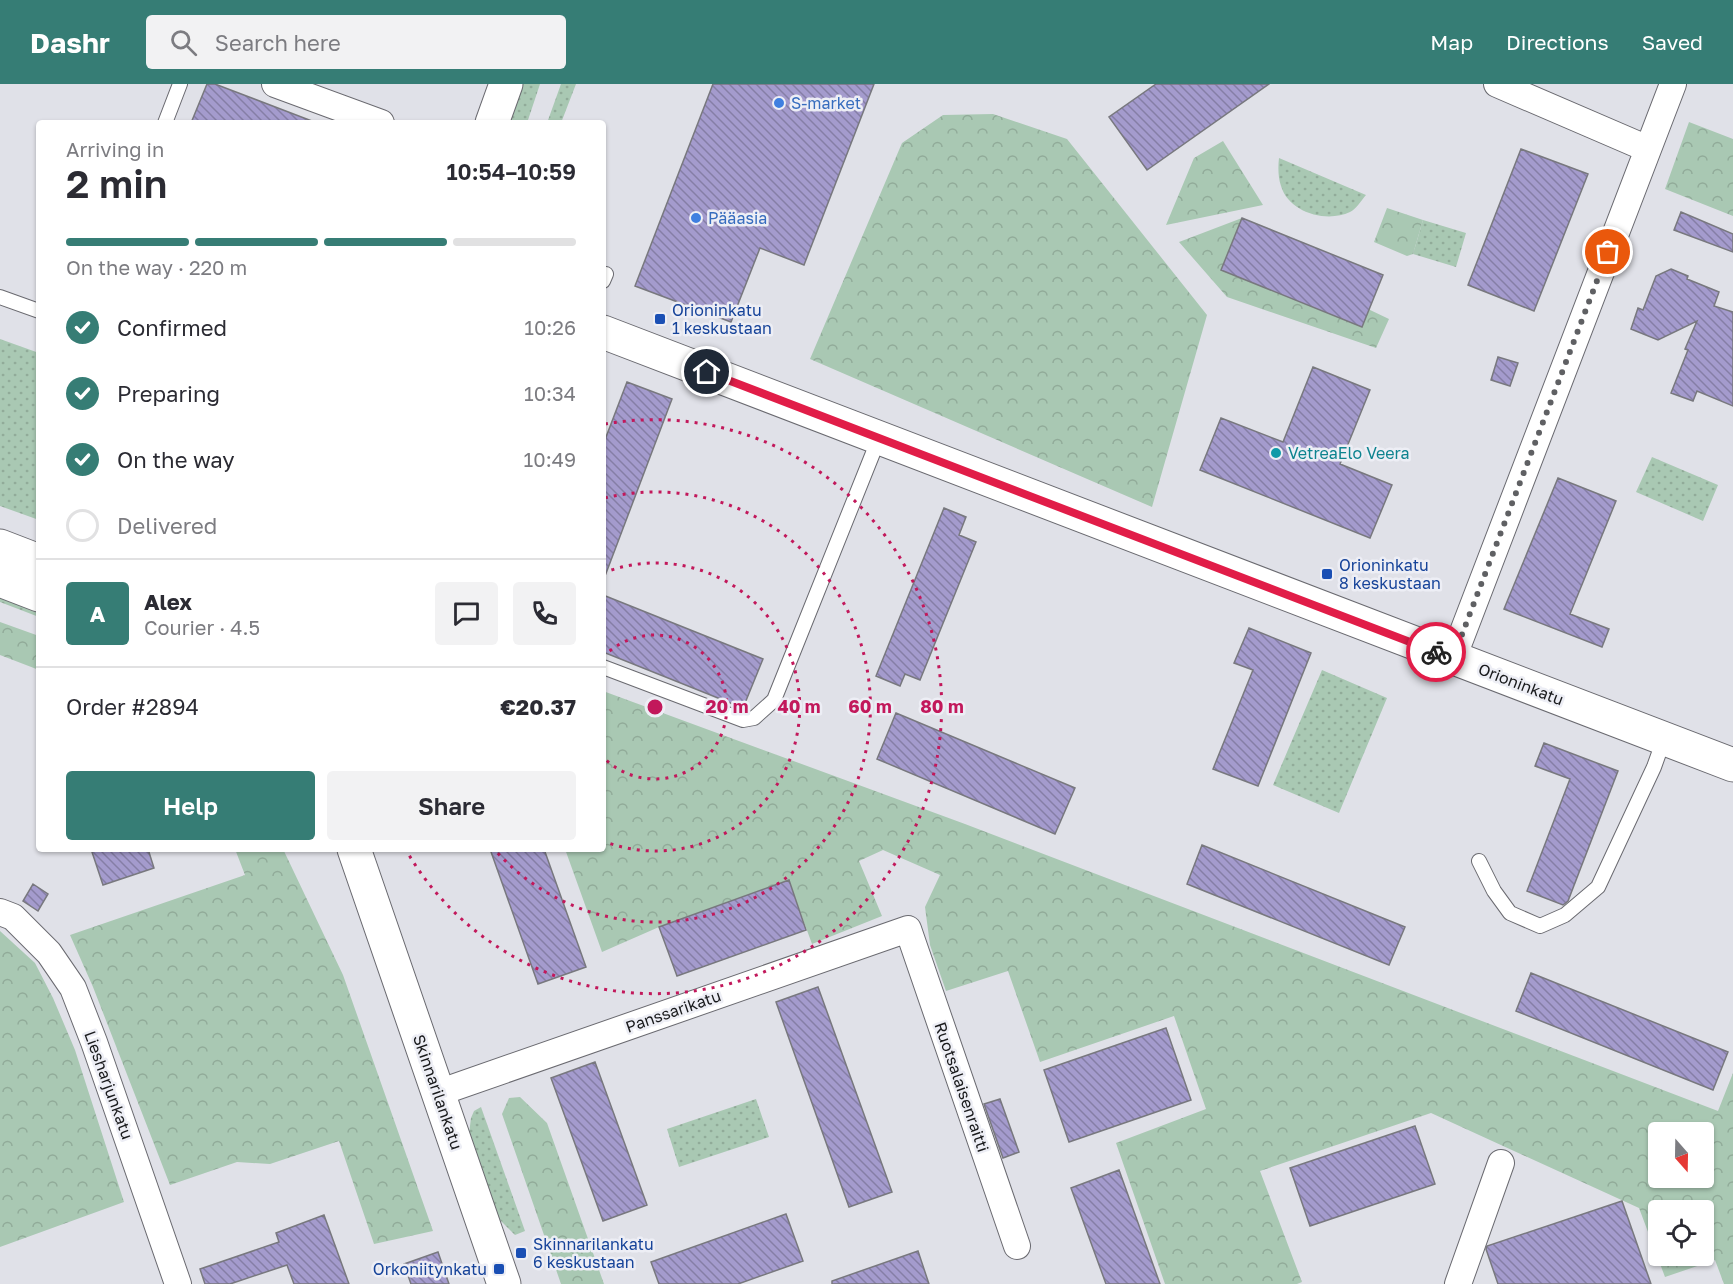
<!DOCTYPE html>
<html lang="en">
<head>
<meta charset="utf-8">
<style>
	:root { --surface:#fff; --page:#f2f2f3; --text:#2b2b33; --muted:#7c7c81; --line:#e1e1e2; --accent:#367d75 }
	body { margin:0; font-family:"Golos Text",sans-serif; background:var(--page); color:var(--text); height:100vh; display:flex; flex-direction:column; font-size:22px; white-space:nowrap }
	* { box-sizing:border-box; margin:0 }
	p { font-size:20px; color:var(--muted) }
	.icon { flex:none; width:33px; height:33px; fill:none; stroke:currentColor; stroke-width:2; stroke-linecap:round; stroke-linejoin:round }
	.map { position:relative; flex:1; overflow:hidden }
	.panel { position:absolute; left:36px; top:36px; width:570px; height:732px; display:flex; flex-direction:column; background:var(--surface); border-radius:6px; box-shadow:0 2px 4px #0004 }
	.panel>* { flex:none }
	.needle { width:39px; rotate:160deg }
	.fabs { position:absolute; left:1648px; top:1038px; display:grid; gap:12px }
	.fabs a { display:grid; place-items:center; width:66px; height:66px; border-radius:6px; background:var(--surface); box-shadow:0 2px 4px #0004; font-size:30px }
	.pin { position:absolute; display:grid; place-items:center; width:51px; height:51px; color:#fff; margin:-26px; border:3px solid #fff; border-radius:50%; box-shadow:0 2px 6px #0007 }
	.courier { position:absolute; display:grid; place-items:center; width:60px; height:60px; margin:-30px; border:4px solid #e11d48; border-radius:50%; background:#fff; color:#222; box-shadow:0 2px 8px #0007 }
	.overview em { font-style:normal; font-weight:600 }
	.overview div { display:flex; flex-direction:column-reverse }
	.overview { display:flex; align-items:center; justify-content:space-between; height:102px; padding:0 30px }
	h1 { font-size:39px; font-weight:600; line-height:45px }
	.bar { display:grid; grid-template-columns:repeat(4,1fr); gap:9px 6px; align-content:center; height:72px; padding:0 30px }
	.bar i { height:8px; border-radius:4px; background:var(--line) }
	.bar .active { background:var(--accent) }
	.bar p { grid-column:span 4 }
	.line { display:flex; align-items:center; gap:15px; padding:0 30px; border-top:2px solid var(--line) }
	.line div { flex:1 }
	.round { display:grid; place-items:center; flex:none; width:63px; height:63px; border-radius:6px; background:var(--page) }
	ol { padding:0 30px; list-style:none }
	li { display:flex; align-items:center; gap:18px; height:66px }
	li p { margin-inline-start:auto }
	li .icon { padding:6px; border-radius:50%; background:var(--accent); color:#fff; stroke-width:4 }
	li:last-child { color:var(--muted) }
	li i { width:33px; height:33px; border:3px solid var(--line); border-radius:50% }
	.primary-button { display:flex; gap:12px; margin-top:auto; padding:12px 30px }
	.primary-button a { flex:1; height:69px; border-radius:6px; background:var(--accent); color:#fff; font-size:24px; font-weight:600; line-height:69px; text-align:center }
	.primary-button a+a { background:var(--page); color:var(--text) }
	header { display:flex; align-items:center; gap:36px; box-sizing:border-box; height:84px; padding:0 30px; background:var(--accent); color:#fff }
	header strong { font-size:28px }
	nav { display:flex; gap:33px; margin-inline-start:auto; font-size:21px }
	.search { width:420px; height:54px; background:var(--page); display:flex; align-items:center; gap:15px; box-sizing:border-box; padding:0 21px; border-radius:6px; color:var(--muted); font-size:22px }
	.map>svg:first-child { display:block }
</style>
</head>
<body>
<header>
<strong>Dashr</strong>
<div class="search"><svg class="icon" aria-label="search" viewBox="0 0 24 24"><circle cx="10" cy="10" r="6"/><path d="M15 15l6 6"/></svg>Search here</div>
<nav><a>Map</a><a>Directions</a><a>Saved</a></nav>
</header>
<div class="map">
<svg width="1733" height="1200" viewBox="0 0 1733 1200">
	<defs>
		<pattern id="green-dots" width="8" height="8" patternUnits="userSpaceOnUse" patternTransform="scale(1.5)"><rect width="8" height="8" fill="#a9c8b3"/><path d="M2 2h.1M6 6h.1" fill="none" stroke="#91ab99" stroke-width="1.8" stroke-linecap="round"/></pattern>
		<pattern id="forest-crowns" width="20" height="18" patternUnits="userSpaceOnUse" patternTransform="scale(1.5)"><rect width="20" height="18" fill="#a9c8b3"/><path d="M2 6a3 3 0 1 1 6 0M12 15a3 3 0 1 1 6 0" fill="none" stroke="#91ab99"/></pattern>
		<pattern id="building-back-hatch" width="6" height="6" patternUnits="userSpaceOnUse" patternTransform="scale(1.5)"><rect width="6" height="6" fill="#a49bcd"/><path d="M-1 5l2 2M0 0l6 6M5-1l2 2" fill="none" stroke="#857ea6"/></pattern>
	</defs>
	<rect width="100%" height="100%" fill="#e0e1e8"/>
	<path fill="url(#green-dots)" d="M521,0H540L527,39H507Z
		M561,0H576L561,39H547Z
		M1279,74L1366,111C1361,117 1356,125 1350,128C1327,139 1289,129 1281,102C1278,93 1278,83 1279,74Z
		M1423,136L1466,149L1456,183L1413,170Z
		M0,255L39,269V436L0,422Z
		M1652,373L1718,401L1703,437L1636,408Z
		M0,506L39,522V533L0,518Z
		M1322,586L1387,614L1339,729L1273,701Z
		M756,1015L769,1053L679,1083L667,1045Z
		M481,1023L525,1147L515,1151L499,1135L493,1124L469,1050L471,1034L474,1027Z"/>
	<path fill="url(#forest-crowns)" fill-rule="evenodd" d="M993,30L1067,55L1207,231L1152,423L810,275L902,59L943,31Z
		M1689,38L1733,55V132L1665,105Z
		M1223,57L1263,121L1166,141L1194,74Z
		M1387,124L1423,136L1413,170L1407,172L1374,158Z
		M1242,134L1221,186L1368,225L1389,235L1376,264L1227,213L1179,158Z
		M0,538L39,552V586L0,571Z
		M603,607L965,740L1718,1027L1733,989V1200H1724L1715,1176L1665,1193L1639,1124L1431,1029L1260,1087L1302,1198L1297,1200H1165L1116,1059L1206,1025L1174,932L1040,978L1008,887L946,907L930,861L925,823L940,791L883,766L859,777L882,832L812,860L789,797L659,843L602,868L565,765H603ZM1659,1048H1704V1094H1659ZM1659,1126H1704V1172H1659Z
		M235,765H283L343,891L433,1147L374,1160L339,1057L270,1080L237,1078L170,1101L93,903L70,851L245,791Z
		M0,847L35,879L53,914L75,966L124,1118L0,1163Z
		M520,1013L547,1039L604,1200H561L502,1030L509,1014Z"/>
	<path fill="url(#building-back-hatch)" stroke="#78787e" stroke-width="1.5" d="M207,0H215L312,37V39H191Z
		M713,0H874L804,181L760,164L731,238L635,202Z
		M1156,0H1269L1147,86L1109,33Z
		M1521,65L1588,90L1534,227L1468,201Z
		M1681,128L1733,150V168L1674,146Z
		M1242,134L1383,191L1362,243L1221,186Z
		M1671,185L1688,192L1687,195L1719,208L1714,222L1733,228V322L1697,307L1693,317L1671,309L1688,266L1685,265L1697,237L1658,256L1631,245L1638,224L1643,226L1656,192Z
		M1498,273L1518,279L1510,302L1491,296Z
		M1313,283L1370,306L1340,380L1392,401L1370,454L1200,386L1221,334L1283,358Z
		M627,298L672,315L605,492L603,491V361Z
		M1558,394L1616,417L1570,530L1609,545L1602,563L1504,525Z
		M944,424L966,433L959,451L976,458L920,596L905,590L900,602L876,592Z
		M603,511L763,575L743,624L603,568Z
		M1249,544L1311,569L1258,702L1213,685L1253,586L1234,579Z
		M896,629L1075,704L1055,750L877,675Z
		M1544,659L1618,687L1568,817L1563,821L1527,807L1570,695L1535,682Z
		M1202,761L1405,843L1389,881L1187,800Z
		M91,765H148L154,784L103,801Z
		M490,765H544L586,883L538,900Z
		M789,796L806,846L677,892L659,843Z
		M33,800L48,810L38,827L23,817Z
		M1531,889L1728,968L1713,1006L1516,927Z
		M818,903L892,1108L849,1123L776,918Z
		M1166,944L1191,1016L1069,1058L1044,986Z
		M595,978L647,1121L603,1137L551,994Z
		M1000,1015L1019,1068L1003,1074L984,1020Z
		M1415,1042L1435,1100L1310,1142L1290,1084Z
		M1119,1086L1160,1200H1106L1071,1104Z
		M1622,1117L1651,1200H1498L1486,1165L1487,1162Z
		M786,1130L803,1177L738,1200H659L651,1178Z
		M324,1131L349,1200H294L287,1181L230,1200H205L200,1185L279,1158L276,1149Z
		M918,1167L929,1200H832V1197Z
		M438,1168L449,1200H411L404,1180Z"/>
	<g fill="none" stroke-linecap="round" stroke-linejoin="round">
		<g stroke="#6a6a70" stroke-width="16">
			<path id="service" d="M165,39L180,0
				M603,197L606,190
				M0,213L39,227
				M603,583L743,636L754,634L774,616L879,354
				M1479,777L1494,807L1510,829L1540,842L1565,831L1598,803L1654,683L1664,655"/>
		</g>
		<g stroke="#6a6a70" stroke-width="28">
			<path id="minor" d="M275,0L381,39
				M1497,0L1648,65
				M1453,574L1673,0
				M0,828L13,833L49,869L73,904L94,958L178,1200
				M438,1009L908,845L1017,1162
				M1458,1200L1501,1079"/>
		</g>
		<g stroke="#6a6a70" stroke-width="35">
			<path id="secondary" d="M492,39L506,0
				M603,248L1733,681
				M0,462L39,477
				M0,496L39,511
				M354,765L504,1200"/>
		</g>
		<use href="#service" stroke="#fff" stroke-width="14"/>
		<use href="#minor" stroke="#fff" stroke-width="26"/>
		<use href="#secondary" stroke="#fff" stroke-width="33"/>
	</g>
	<g fill="none" stroke-linecap="round" stroke-linejoin="round">
		<path stroke="#5f6063" stroke-width="6" stroke-dasharray="0 10.8" d="M1436,568L1453,574L1608,168"/>
		<path stroke="#e11d48" stroke-width="8" d="M707,288L1436,568"/>
	</g>
	<g fill="none" stroke="#c2185b" stroke-width="3" stroke-dasharray="3 6">
		<path d="M603 573A72 72 0 1 1 603 673"/>
		<path d="M603 489A144 144 0 1 1 603 757"/>
		<path d="M605 414A215 215 0 1 1 494 765"/>
		<path d="M605 340A287 287 0 1 1 406 766"/>
	</g>
	<g fill="#3f7fe0" stroke="#edeef5" stroke-width="2">
		<circle cx="779" cy="19" r="6"/>
		<circle cx="696" cy="134" r="6"/>
	</g>
	<g fill="#1a4fb4" stroke="#edeef5" stroke-width="2">
		<rect x="654" y="229" width="12" height="12" rx="3"/>
		<rect x="1321" y="484" width="12" height="12" rx="3"/>
		<rect x="515" y="1163" width="12" height="12" rx="3"/>
		<rect x="493" y="1179" width="12" height="12" rx="3"/>
	</g>
	<circle fill="#0f9aa8" stroke="#edeef5" stroke-width="2" cx="1276" cy="369" r="6"/>
	<g text-anchor="middle" stroke-width="5" stroke-linejoin="round" paint-order="stroke">
		<g font-size="16" fill="#366cbe" stroke="#edeef5" text-anchor="start">
			<text x="791" y="25">S-market</text>
			<text x="708" y="140">Pääasia</text>
		</g>
		<g font-size="16" fill="#164399" stroke="#edeef5" text-anchor="start">
			<text x="672" y="232">Orioninkatu<tspan x="672" dy="18">1 keskustaan</tspan></text>
			<text x="1339" y="487">Orioninkatu<tspan x="1339" dy="18">8 keskustaan</tspan></text>
			<text x="533" y="1166">Skinnarilankatu<tspan x="533" dy="18">6 keskustaan</tspan></text>
			<text x="487" y="1191" text-anchor="end">Orkoniitynkatu</text>
		</g>
		<g font-size="16" fill="#0d838f" stroke="#edeef5" text-anchor="start">
			<text x="1288" y="375">VetreaElo Veera</text>
		</g>
		<g font-size="16" fill="#191a1c" stroke="#edeef5">
			<text transform="translate(1521 600) rotate(21)" y="6">Orioninkatu</text>
			<text transform="translate(673 927) rotate(-19)" y="6">Panssarikatu</text>
			<text transform="translate(109 1001) rotate(70)" y="6">Liesharjunkatu</text>
			<text transform="translate(962 1003) rotate(71)" y="6">Ruotsalaisenraitti</text>
			<text transform="translate(438 1008) rotate(71)" y="6">Skinnarilankatu</text>
		</g>
	</g>
	<circle cx="655" cy="623" r="9" fill="#c2185b" stroke="#edeef5" stroke-width="3"/>
	<g font-size="18" text-anchor="middle" font-weight="bold" fill="#c2185b" stroke="#edeef5" stroke-width="5" stroke-linejoin="round" paint-order="stroke">
		<text x="727" y="629">20 m</text>
		<text x="799" y="629">40 m</text>
		<text x="870" y="629">60 m</text>
		<text x="942" y="629">80 m</text>
	</g>
</svg>
<div class="fabs">
<a><svg class="needle" viewBox="-14 -14 28 28"><path d="M0-13l5 13h-10z" fill="#e53935"/><path d="M0 13l5-13h-10z" fill="#7c7c81"/></svg></a>
<a><svg class="icon" aria-label="locate" viewBox="0 0 24 24"><circle cx="12" cy="12" r="6"/><path d="M12 2v4M12 18v4M2 12h4M18 12h4"/></svg></a>
</div>
<div class="pin" style="left:1608px;top:168px;background:#ea580c"><svg class="icon" aria-label="bag" viewBox="0 0 24 24"><path d="M5 8h14l-1 12H6zM9 8a3 3 0 0 1 6 0"/></svg></div>
<div class="pin" style="left:707px;top:288px;background:#1f2937"><svg class="icon" aria-label="home" viewBox="0 0 24 24"><path d="M3 11l9-7 9 7M6 9v11h12V9"/></svg></div>
<div class="courier" style="left:1436px;top:568px"><svg class="icon" aria-label="bike" viewBox="0 0 24 24"><circle cx="6" cy="16" r="4"/><circle cx="18" cy="16" r="4"/><path d="M6 16l4-8h5l3 8M10 8l3 8H6M13 5h3"/></svg></div>
<section class="panel">
<div class="overview"><div><h1>2 min</h1><p>Arriving in</p></div><em>10:54–10:59</em></div>
<div class="bar"><i class="active"></i><i class="active"></i><i class="active"></i><i></i><p>On the way · 220 m</p></div>
<ol>
<li><svg class="icon" aria-label="check" viewBox="0 0 24 24"><path d="M5 12l5 5 9-10"/></svg>Confirmed<p>10:26</p></li>
<li><svg class="icon" aria-label="check" viewBox="0 0 24 24"><path d="M5 12l5 5 9-10"/></svg>Preparing<p>10:34</p></li>
<li><svg class="icon" aria-label="check" viewBox="0 0 24 24"><path d="M5 12l5 5 9-10"/></svg>On the way<p>10:49</p></li>
<li><i></i>Delivered</li>
</ol>
<div class="line" style="height:108px"><b class="round" style="background:var(--accent);color:#fff">A</b><div><b>Alex</b><p>Courier · 4.5</p></div><a class="round"><svg class="icon" aria-label="chat" viewBox="0 0 24 24"><path d="M4 5h16v11H9l-5 4z"/></svg></a><a class="round"><svg class="icon" aria-label="phone" viewBox="0 0 24 24"><path d="M5 4h4l2 5-3 2q2 4 5 5l2-3 5 2v4C11 20 4 13 5 4z"/></svg></a></div>
<div class="line" style="height:78px"><div>Order #2894</div><b>€20.37</b></div>
<div class="primary-button"><a>Help</a><a>Share</a></div>
</section>
</div>
</body>
</html>
